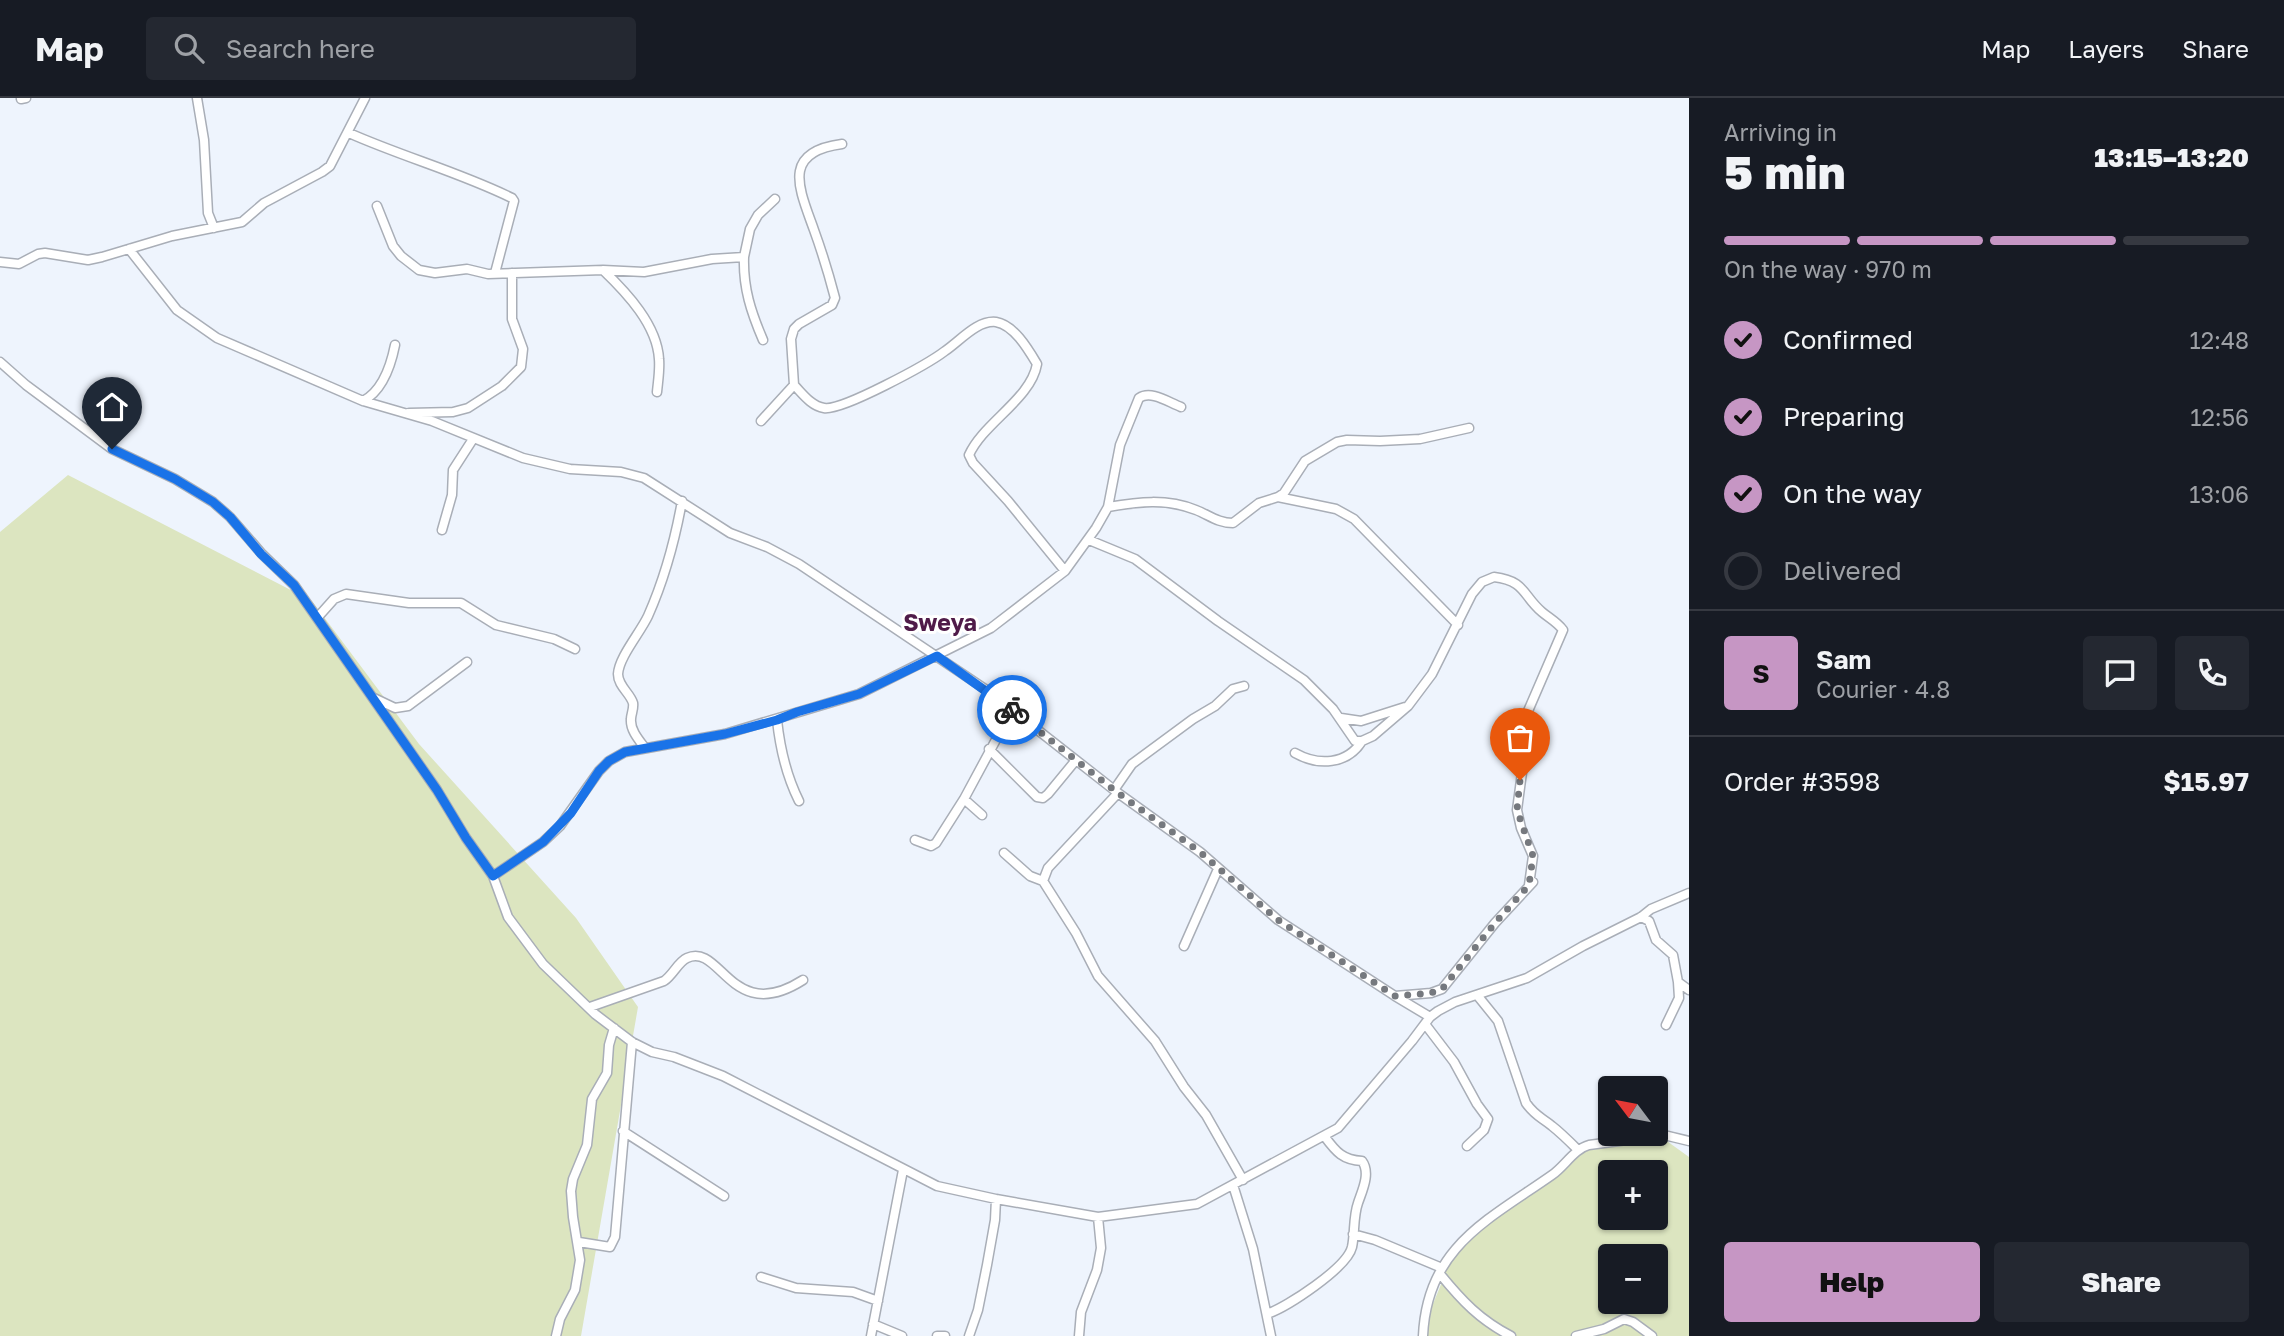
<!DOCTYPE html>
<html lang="en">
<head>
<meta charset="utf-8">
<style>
	:root { --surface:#171b24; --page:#242831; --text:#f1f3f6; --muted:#9ea1a6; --line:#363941; --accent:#c696c4 }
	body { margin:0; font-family:"Golos Text",sans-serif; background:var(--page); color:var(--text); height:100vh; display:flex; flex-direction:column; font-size:26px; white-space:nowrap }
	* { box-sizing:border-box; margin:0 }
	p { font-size:23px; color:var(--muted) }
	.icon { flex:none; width:38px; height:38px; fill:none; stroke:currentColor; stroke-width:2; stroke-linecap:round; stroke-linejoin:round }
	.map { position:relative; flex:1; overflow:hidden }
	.side { display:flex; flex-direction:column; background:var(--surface); width:595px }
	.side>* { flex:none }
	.needle { width:46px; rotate:302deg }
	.buttons { position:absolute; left:1598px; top:978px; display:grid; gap:14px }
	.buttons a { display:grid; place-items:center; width:70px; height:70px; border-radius:7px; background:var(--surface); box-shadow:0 2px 5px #0004; font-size:35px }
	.pin { position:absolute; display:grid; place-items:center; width:60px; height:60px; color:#fff; margin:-72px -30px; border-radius:50% 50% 50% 0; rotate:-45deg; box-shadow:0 0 7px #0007 }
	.pin .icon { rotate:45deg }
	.courier { position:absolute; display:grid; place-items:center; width:70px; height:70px; margin:-35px; border:5px solid #1a73e8; border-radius:50%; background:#fff; color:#222; box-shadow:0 2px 9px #0007 }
	.head em { font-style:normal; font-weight:800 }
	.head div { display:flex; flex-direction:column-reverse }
	.head { display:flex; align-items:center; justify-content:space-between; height:119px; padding:0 35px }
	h1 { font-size:46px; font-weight:800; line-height:52px }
	.bar { display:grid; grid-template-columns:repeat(4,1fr); gap:10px 7px; align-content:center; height:84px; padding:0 35px }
	.bar i { height:9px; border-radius:5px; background:var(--line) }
	.bar .active { background:var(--accent) }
	.bar p { grid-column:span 4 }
	.line { display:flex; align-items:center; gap:18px; padding:0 35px; border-top:2px solid var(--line) }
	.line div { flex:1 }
	.round { display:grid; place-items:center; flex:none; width:74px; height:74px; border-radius:7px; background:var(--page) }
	ol { padding:0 35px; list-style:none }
	li { display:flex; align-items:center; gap:21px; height:77px }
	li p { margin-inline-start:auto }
	li .icon { padding:7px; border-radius:50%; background:var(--accent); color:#111; stroke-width:4 }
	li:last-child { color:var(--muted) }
	li i { width:38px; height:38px; border:4px solid var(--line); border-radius:50% }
	.button { display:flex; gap:14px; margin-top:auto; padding:14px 35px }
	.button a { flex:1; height:80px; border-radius:7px; background:var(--accent); color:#111; font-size:28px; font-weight:800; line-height:80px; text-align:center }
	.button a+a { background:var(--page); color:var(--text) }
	header { display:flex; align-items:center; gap:42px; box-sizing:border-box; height:98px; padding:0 35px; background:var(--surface); border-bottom:2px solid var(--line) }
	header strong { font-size:33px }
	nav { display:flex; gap:38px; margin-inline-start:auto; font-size:24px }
	.search { width:490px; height:63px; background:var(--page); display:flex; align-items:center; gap:18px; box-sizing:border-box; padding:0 24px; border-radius:7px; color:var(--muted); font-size:26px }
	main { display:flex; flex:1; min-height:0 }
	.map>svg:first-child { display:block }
</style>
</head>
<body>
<header>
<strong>Map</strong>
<div class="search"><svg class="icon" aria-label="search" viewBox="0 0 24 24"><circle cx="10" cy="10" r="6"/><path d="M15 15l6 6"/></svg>Search here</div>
<nav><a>Map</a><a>Layers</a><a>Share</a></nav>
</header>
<main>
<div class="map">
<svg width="1689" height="1238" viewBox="0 0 1689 1238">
	<rect width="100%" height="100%" fill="#eef4fd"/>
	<path fill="#dce5c0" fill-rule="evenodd" d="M68,377L312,503L419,646L576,820L638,909L581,1238H0V434Z
		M1664,1041L1689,1059V1238H1426L1430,1213L1442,1184L1445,1169L1456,1152L1582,1053ZM1610,1074H1656V1120H1610ZM1610,1158H1656V1204H1610Z"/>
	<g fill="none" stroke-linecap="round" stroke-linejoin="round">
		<g stroke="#a9aeb7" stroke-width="11">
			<path id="street" d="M197,0L204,42L208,115L214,130
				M21,1L26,0
				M349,35C403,59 459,74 512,100L514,103L495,175
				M842,46C781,54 799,90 814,132C822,154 829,177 835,200L832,207L799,226L794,231L791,241L794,287C802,295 811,308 824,310C842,313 928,266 945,253C960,243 977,222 996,224C1014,227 1028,251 1037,266C1031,301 983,325 969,357L973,365L1008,403L1065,473
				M377,108L393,148L401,158L419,172L435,175L467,171L488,176L603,172C627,195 657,227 659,261C660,272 658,283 657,294
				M129,151L177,212L217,240L363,303L432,323L523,360L570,371L621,374L644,380L730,435L767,449L799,466L988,593L1118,695L1200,754L1278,822L1395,898L1430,919
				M744,159C743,190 751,214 763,242
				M0,164L19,166L38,156L45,155L88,162L102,159L172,138L242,124L264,105L322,74L330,68L365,0
				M603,172L644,174L712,161L744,159L750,131L758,117L775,101
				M0,264L26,287L112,351L175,381L213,404L230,419L262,456L294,487L437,692L466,740L493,778L508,819L543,866L595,916L632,944L652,954L674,959L723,978L937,1088L996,1101L1098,1119L1197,1106L1338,1030L1412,943L1430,919L1438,913L1455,904L1527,880L1583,848L1641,819L1651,811L1689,795
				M363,303C382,293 391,267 395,247
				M409,315L453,314L468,310L502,288L521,269L523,251L512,221V175
				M761,323L794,287
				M1278,399L1336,411L1354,421L1458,527
				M1108,409C1138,404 1166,400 1196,412C1209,417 1218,425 1233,425L1259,405L1278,399L1284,395L1305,363L1337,344L1347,342L1380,343L1420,341L1469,330
				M442,432L452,397L453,372L473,341
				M1089,442L1135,461L1218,523L1304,582L1333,611L1355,643H1362L1373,638L1408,608L1432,576L1472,496L1482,484L1494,479C1526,483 1522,497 1542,514C1549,520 1557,524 1563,532L1525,620L1530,642L1523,667L1517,712L1521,730L1533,758L1529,787
				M317,520L334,501L346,496L409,505H461L496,527L554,541L575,551
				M374,600L395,610L408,608L467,564
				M1341,620L1361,623L1405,609
				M777,622C780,650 786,677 799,703
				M645,650C639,642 630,632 631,621C631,616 634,611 633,605C630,595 618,588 618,576C619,559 640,535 648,518C664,482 675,442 682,403
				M989,651L1037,699L1043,700L1048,696L1076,662
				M1295,655C1318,668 1347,667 1362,643
				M1114,692L1132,666L1193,621L1215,608L1233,591L1244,588
				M1118,695L1048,770L1043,783L1076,835L1098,878L1155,943L1184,989L1206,1017L1243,1082
				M964,701L982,717
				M915,742L931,748L936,745L964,701L1012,612
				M1004,755L1030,778L1043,783
				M493,778L543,744L560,728L599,673L609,663L625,654L725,636L859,596L991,530L1065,473L1096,430L1108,409L1120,347L1139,300C1151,292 1168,304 1181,309
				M1641,819L1649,823L1656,842L1673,857L1678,884L1689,892
				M1184,848L1218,771
				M1477,897L1498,923L1526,1005C1535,1018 1541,1019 1552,1028C1561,1035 1570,1044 1578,1052
				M1395,898L1431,895L1442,891L1495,825L1533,784
				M590,909L664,883C673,877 678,864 687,860C721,844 731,928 803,882
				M1425,926L1454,964L1477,1006L1488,1021L1484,1032L1467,1048
				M1666,927L1679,900L1678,884
				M623,1033L724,1098
				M1233,1087L1253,1151L1271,1238
				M1353,1136L1375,1142L1442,1170
				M579,1144L610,1149L615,1139L632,944
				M1440,1176C1462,1203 1480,1222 1511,1238
				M761,1179L796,1190L853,1194L878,1203
				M1267,1216C1287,1209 1347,1170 1352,1149C1355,1135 1353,1119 1358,1105C1362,1093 1371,1075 1362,1063C1343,1062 1336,1054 1325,1039
				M873,1226L902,1238
				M556,1238L560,1221L575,1192L580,1162L573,1119L571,1093L573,1081L587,1047L592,1001L607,975L609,947L614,930
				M871,1238L903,1072
				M937,1238H945
				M969,1238L978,1212L987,1167L995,1122L996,1101
				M1079,1238L1081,1214L1097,1172L1101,1150L1098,1119
				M1423,1238C1427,1149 1488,1122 1552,1077C1565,1068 1574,1051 1589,1047L1664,1037L1689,1043
				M1576,1238L1604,1231L1624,1221L1633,1224L1652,1238"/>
		</g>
		<use href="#street" stroke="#fff" stroke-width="8"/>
	</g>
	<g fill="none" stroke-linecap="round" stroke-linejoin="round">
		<path stroke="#76797e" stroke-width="7" stroke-dasharray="0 12.6" d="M1012,612L1118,695L1200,754L1278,822L1395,898L1431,895L1442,891L1495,825L1529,787L1533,758L1517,712L1520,682"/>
		<path stroke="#1a73e8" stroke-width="9" d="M112,351L175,381L213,404L230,419L261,456L294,487L437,692L466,740L493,778L543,744L571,715L599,673L609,663L625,654L725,636L777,622L797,614L859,596L937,558L1012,612"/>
	</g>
	<g text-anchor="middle" stroke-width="6" stroke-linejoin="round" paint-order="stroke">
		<g font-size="23" font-weight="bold" fill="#4f1b49" stroke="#fff">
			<text x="940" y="533">Sweya</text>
		</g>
	</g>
</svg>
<div class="buttons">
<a><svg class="needle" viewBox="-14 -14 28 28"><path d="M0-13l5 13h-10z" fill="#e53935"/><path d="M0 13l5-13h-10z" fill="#9ea1a6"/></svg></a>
<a>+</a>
<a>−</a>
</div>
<div class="pin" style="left:1520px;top:682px;background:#ea580c"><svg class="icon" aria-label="bag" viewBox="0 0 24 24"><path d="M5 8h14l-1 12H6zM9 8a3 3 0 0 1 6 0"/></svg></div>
<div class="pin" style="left:112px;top:351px;background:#1f2937"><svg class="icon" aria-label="home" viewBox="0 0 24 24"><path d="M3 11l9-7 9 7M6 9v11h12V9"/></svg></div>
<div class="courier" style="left:1012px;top:612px"><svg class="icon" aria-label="bike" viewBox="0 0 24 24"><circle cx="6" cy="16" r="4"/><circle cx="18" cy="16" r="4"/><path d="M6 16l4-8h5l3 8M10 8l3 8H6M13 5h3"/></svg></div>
</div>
<section class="side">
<div class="head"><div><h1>5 min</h1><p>Arriving in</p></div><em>13:15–13:20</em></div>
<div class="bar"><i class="active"></i><i class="active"></i><i class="active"></i><i></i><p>On the way · 970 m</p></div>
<ol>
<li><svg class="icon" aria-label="check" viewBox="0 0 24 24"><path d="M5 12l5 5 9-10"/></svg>Confirmed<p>12:48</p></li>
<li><svg class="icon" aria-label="check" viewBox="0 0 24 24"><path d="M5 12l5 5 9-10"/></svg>Preparing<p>12:56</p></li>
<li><svg class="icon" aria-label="check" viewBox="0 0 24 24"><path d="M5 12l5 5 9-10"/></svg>On the way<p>13:06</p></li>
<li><i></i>Delivered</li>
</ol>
<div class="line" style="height:126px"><b class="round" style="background:var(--accent);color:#111">S</b><div><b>Sam</b><p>Courier · 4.8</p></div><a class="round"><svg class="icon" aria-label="chat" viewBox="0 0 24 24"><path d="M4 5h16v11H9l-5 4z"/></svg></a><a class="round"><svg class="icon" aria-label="phone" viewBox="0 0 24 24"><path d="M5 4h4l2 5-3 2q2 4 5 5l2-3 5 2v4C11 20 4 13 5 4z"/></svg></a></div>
<div class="line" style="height:91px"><div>Order #3598</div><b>$15.97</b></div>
<div class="button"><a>Help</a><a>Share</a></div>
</section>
</main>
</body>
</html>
